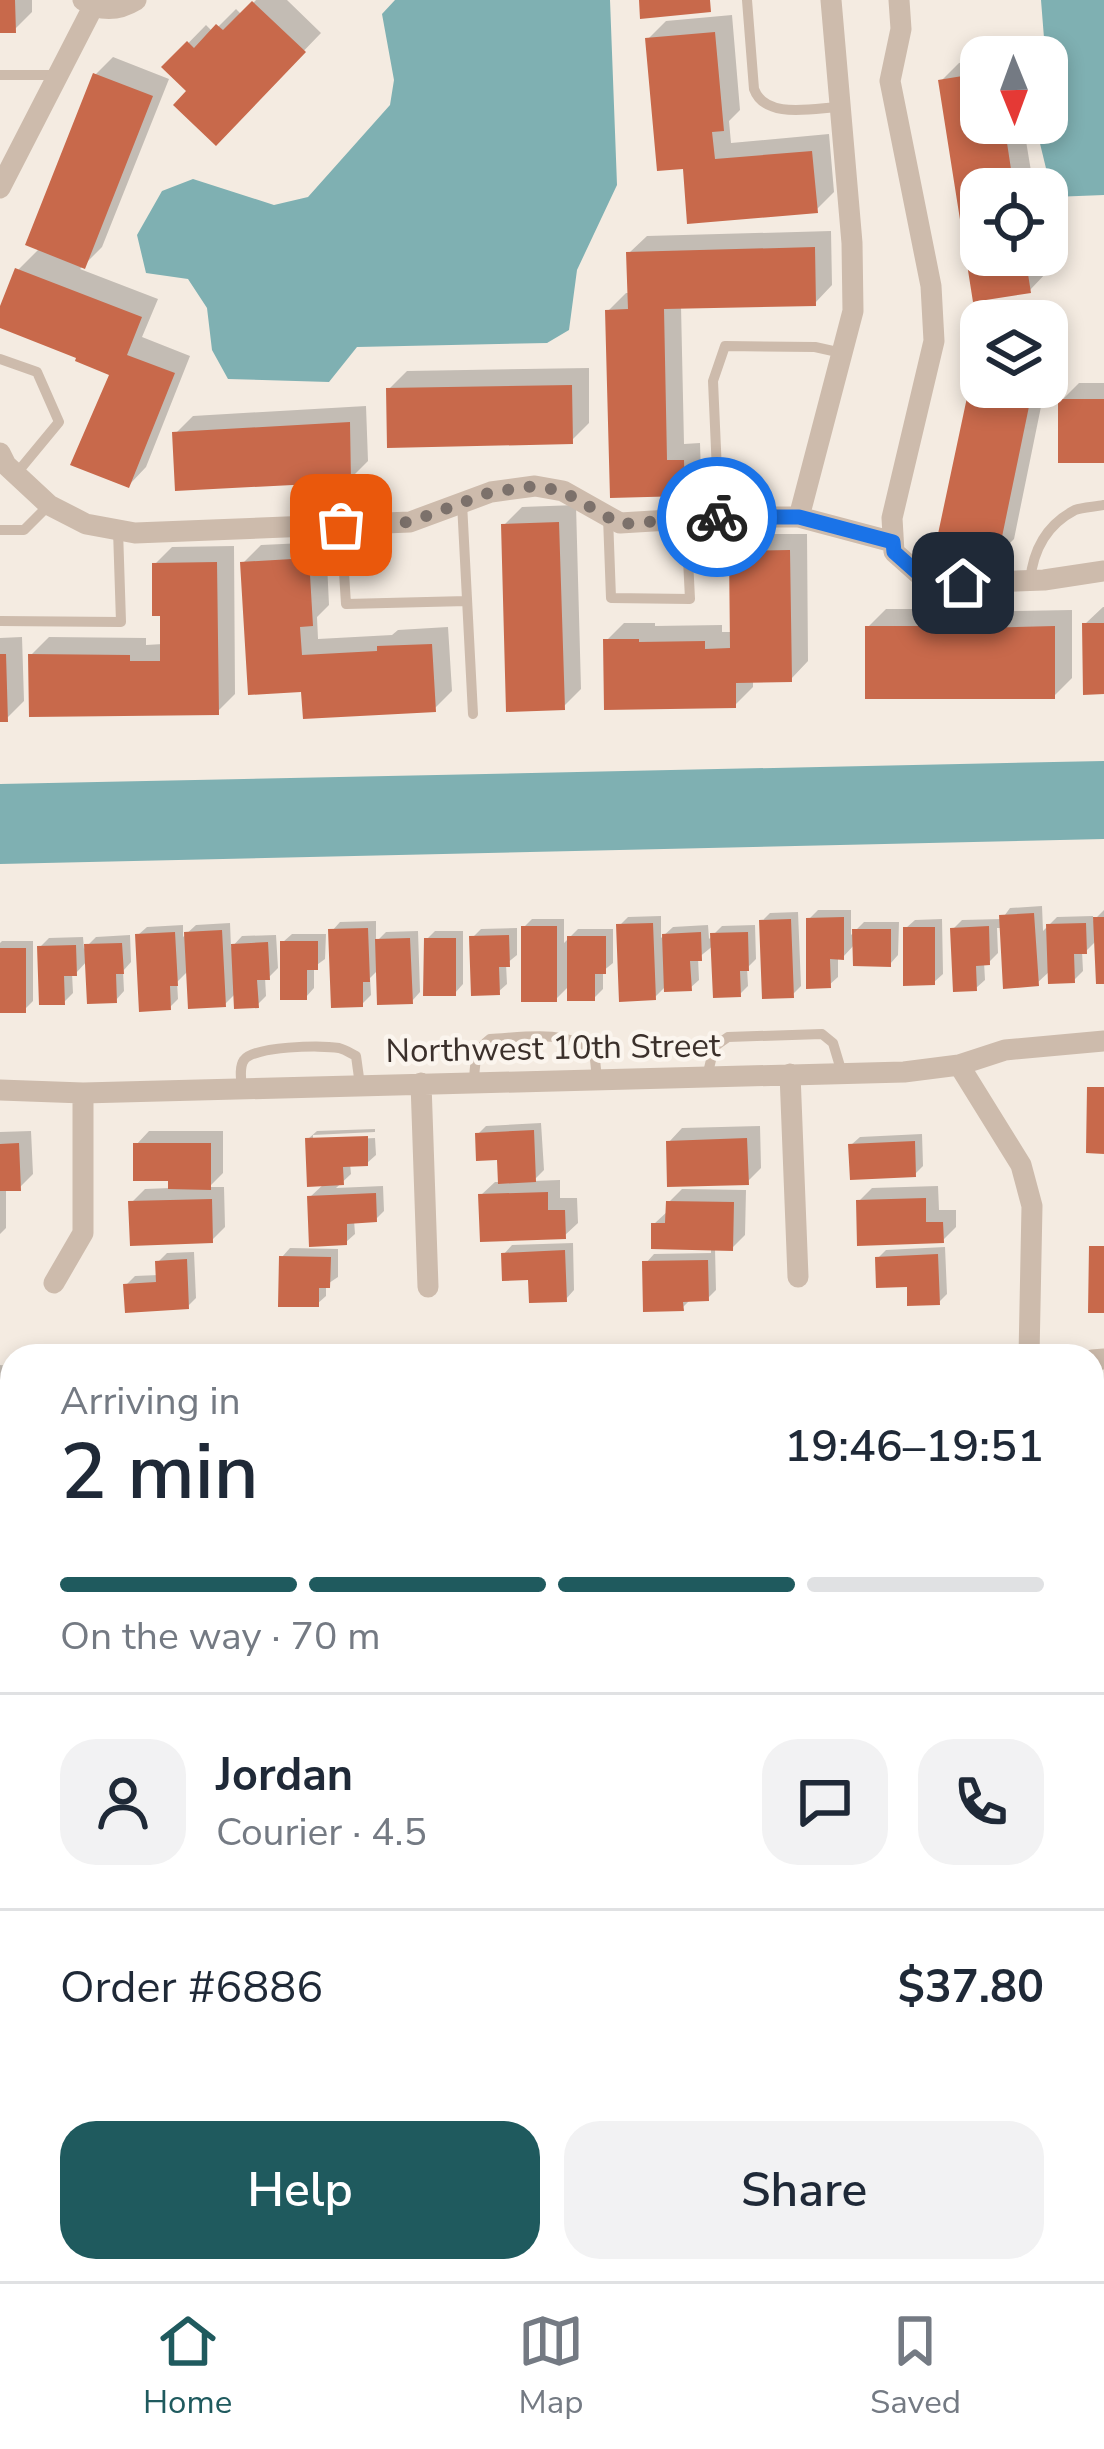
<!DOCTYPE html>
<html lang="en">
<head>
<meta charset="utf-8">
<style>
	:root { --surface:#fff; --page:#f2f2f3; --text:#1f2937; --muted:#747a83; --line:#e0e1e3; --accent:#1f5a5e }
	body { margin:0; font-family:"Nunito Sans",sans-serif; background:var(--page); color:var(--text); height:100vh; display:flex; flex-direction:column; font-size:45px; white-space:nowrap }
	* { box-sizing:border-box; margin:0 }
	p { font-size:39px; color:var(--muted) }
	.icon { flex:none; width:66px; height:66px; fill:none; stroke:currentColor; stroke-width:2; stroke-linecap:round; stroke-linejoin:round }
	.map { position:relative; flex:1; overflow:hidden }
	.side { position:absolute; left:0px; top:1344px; width:1104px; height:939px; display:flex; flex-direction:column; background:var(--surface); border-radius:36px 36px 0 0; box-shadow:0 6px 18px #0003 }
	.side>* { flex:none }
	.needle { width:78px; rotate:179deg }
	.controls { position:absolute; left:960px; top:36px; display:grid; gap:24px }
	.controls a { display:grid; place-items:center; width:108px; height:108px; border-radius:24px; background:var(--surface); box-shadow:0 6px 18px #0003; font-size:60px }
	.pin { position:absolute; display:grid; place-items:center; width:102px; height:102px; color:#fff; margin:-51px; border-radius:24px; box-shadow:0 6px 18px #0006 }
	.courier { position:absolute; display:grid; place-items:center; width:120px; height:120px; margin:-60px; border:9px solid #1a73e8; border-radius:50%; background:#fff; color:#222; box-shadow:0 3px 15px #0007 }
	.overview em { font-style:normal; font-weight:600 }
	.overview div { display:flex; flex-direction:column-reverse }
	.overview { display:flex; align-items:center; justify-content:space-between; height:204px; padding:0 60px }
	h1 { font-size:78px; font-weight:600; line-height:90px }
	.bar { display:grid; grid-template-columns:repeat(4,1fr); gap:18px 12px; align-content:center; height:144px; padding:0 60px }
	.bar i { height:15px; border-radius:9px; background:var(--line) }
	.bar .on { background:var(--accent) }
	.bar p { grid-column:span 4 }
	.line { display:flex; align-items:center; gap:30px; padding:0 60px; border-top:3px solid var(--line) }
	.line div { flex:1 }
	.round { display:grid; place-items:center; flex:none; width:126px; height:126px; border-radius:36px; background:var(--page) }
	.primary-button { display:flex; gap:24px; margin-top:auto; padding:24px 60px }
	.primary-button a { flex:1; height:138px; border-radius:36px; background:var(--accent); color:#fff; font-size:48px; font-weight:600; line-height:138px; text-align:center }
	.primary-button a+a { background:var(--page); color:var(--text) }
	.tab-bar { display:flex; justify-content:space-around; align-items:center; height:168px; border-top:3px solid var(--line); background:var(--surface); font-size:33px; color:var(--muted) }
	.tab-bar a { display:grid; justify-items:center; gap:6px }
	.tab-bar .on { color:var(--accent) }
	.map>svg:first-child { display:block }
</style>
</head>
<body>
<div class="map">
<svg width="1104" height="2281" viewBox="0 0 1104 2281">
	<rect width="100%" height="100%" fill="#f4ebe1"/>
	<path fill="#7fb0b2" d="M395,0H610L617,185L577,270L569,330L547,343L357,347L329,382L228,379L212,350L207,308L188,279L146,273L137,235L162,191L193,179L274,205L308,197L390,105L394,80L382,14Z
		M1041,0H1104V195L1053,197L1035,123H1047V57H1032L1044,38Z
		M1104,761V839L0,864V784Z"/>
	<path fill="#0003" d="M0,0H32V12L14,30H0Z
		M256,0H287L321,33L216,142L190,91L165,67L206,25L213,32L236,9L242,15Z
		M732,15L740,110L729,121L731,143L829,134L834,192L816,210L686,166L648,39L666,21Z
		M113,57L169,79L102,247L80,269L158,299L142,337L190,356L146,467L129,485L113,373L0,325V314L18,270L40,248L96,74Z
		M981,59V123H1023L1034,189H981V255H1045L1047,272L1030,290L976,298L941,81L959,63Z
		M831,231L832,285L815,303L681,306L684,444L700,443L701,475L683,493L613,495L608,311L626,293H631L629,253L647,236Z
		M1003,310L1059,321L1047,378V321H991Z
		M981,345V387H1045L1014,539L996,557L939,545Z
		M589,368V423L571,441L389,389L407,371Z
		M1079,383H1104V459L1061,401Z
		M366,406L368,461L350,479L175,434L193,416Z
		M576,505L581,689L563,707L504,525L522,507Z
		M750,534H807L808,661L791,679L753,680V687L735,705L606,641L624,623H655V626L722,625V632H733L732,552Z
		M326,542L329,605L317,617L318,639L392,635L398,630L448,627L452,691L434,709L304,689L243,563L261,545Z
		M234,546L235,694L218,711L31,655L49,637L146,638V645L163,644V613L155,564L172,547Z
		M1103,607H1104V691L1085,624Z
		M886,609H958V612L1072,610V678L1054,696L868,627Z
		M22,637L24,701L6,719H0V638Z
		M1042,906L1043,931L1057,917L1093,916V921L1104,910V981L1097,940L1086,951H1082L1083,971L1074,980L1050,971L1037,983L1002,928H997L998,953L989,962H984L985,980L976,988L953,929L962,920L1002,919L1010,908Z
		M818,910H851V935L864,922H899L898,955L890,964L855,944L843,957L838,956V977L829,985L809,919Z
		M798,912L801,986L792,995L762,921L770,913Z
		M661,916V938L673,927L708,925L709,939L722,926L755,925L756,959L747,968L748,986L740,994L714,945L698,958L699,980L690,988L667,985L655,997L619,926L628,917Z
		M532,919H564V943L578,929H613V963L603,971V989L594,998L570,985L556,999L524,927Z
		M942,919L943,974L934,982L906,928L915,920Z
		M376,921V942L386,932L418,931L420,992L412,1001L379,969L370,978L371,995L362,1004L332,931L340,922Z
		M230,923L231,948L242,936L276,935L278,968L269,977H265L266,996L257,1005L236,993L225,1004L189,970L177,982L178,999L170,1007L138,935L147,927L183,925V937L196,925Z
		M517,928V955L506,964L507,984L498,992L472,938L481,929Z
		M435,931H463V984L455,993L427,939Z
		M292,934H326L325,959L314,967V988L306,997L283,942Z
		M130,935L131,962L123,971L124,991L116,1000L88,960L76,973H72L73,993L64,1002L40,947L49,938L83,937L84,949L96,937Z
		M2,941H33V1001L24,1010H0V943Z
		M541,1123L544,1170L533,1181L560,1180V1198H577L578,1223L564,1236L481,1195L495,1182H501L500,1157L478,1134L486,1126Z
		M760,1126L761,1168L747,1182L669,1142L682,1128Z
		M375,1129V1132L313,1135V1141L375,1138L376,1155L367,1163L350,1164L351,1174L336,1188L383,1186L384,1211L376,1219L354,1220L355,1234L346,1242L310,1197L325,1183L308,1139L317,1131Z
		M31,1131L33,1174L19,1188H6V1228L0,1234V1132Z
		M149,1131H223V1173L209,1187H224L225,1227L212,1240L131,1203L145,1189L171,1188V1178L136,1145Z
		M922,1134L923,1166L915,1174L851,1145L860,1137Z
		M938,1186L939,1210H956V1227L943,1240L859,1201L872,1188Z
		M682,1189L746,1190L745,1235L732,1248H715L716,1290L708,1298L691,1299L682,1308L646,1263L654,1254L711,1253V1248L654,1224L669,1210V1202Z
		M573,1243L574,1290L566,1299L531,1277L504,1254L512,1245Z
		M945,1247L947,1294L939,1302L910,1284L878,1258L886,1250Z
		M290,1248L338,1249V1277L326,1285V1296L317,1304L282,1257Z
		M194,1252L196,1298L188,1306L126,1285L135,1276L159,1275L158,1262L167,1253Z
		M590,1349H632V1356H583Z
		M471,1351H512V1356H466Z
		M952,1351L989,1352L988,1356H947Z
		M0,1365L9,1366L12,1435H0Z
		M1104,1404V1482L1092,1483V1405Z
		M0,1630L12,1631V1717L8,1721L0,1720Z
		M1104,1678V1759H1092V1681Z
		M12,1785V2009L7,2014L4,2043L0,2048V1835L2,1832L0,1828L6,1791Z
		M1092,2009H1098L1099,2059L1104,2054V2078L1103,2065L1092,2077Z
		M405,2271H543V2281H500V2277L496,2281H453V2274L445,2281H405Z
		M605,2271H670V2281H605Z
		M720,2271H753L754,2281H763H720Z"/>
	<path fill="#c8694b" d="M0,0H15L16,33H0Z
		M639,0H710L711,12L640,19Z
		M252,1L306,52L216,146L173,105L186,91L161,67L187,41L194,48L216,24L223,30Z
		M715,32L724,131L712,132L715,159L812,151L818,213L687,224L683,169L657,171L645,38Z
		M93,73L153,96L85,269L25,245Z
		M981,73V123H1004L1014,189H981V255H1025L1031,293L973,302L938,80Z
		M815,247L816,306L664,309L667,460H684L685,496L610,498L605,310L628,309L626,252Z
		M15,268L142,317L127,355L175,373L129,488L70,465L109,375L75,361L76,358L0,328V306Z
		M979,341L981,387H1033L997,561L935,548Z
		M572,385L573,444L387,448L386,388Z
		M1058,399H1104V463H1058Z
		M350,422L351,482L175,491L172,432Z
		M559,522L565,710L506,712L501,524Z
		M790,550L792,682L736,683V708L604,710L603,639H639V642L705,641V649L730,648L729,551Z
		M309,558L313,626L300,627L302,655L377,651V646L432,644L436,712L303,719L301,692L248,695L240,562Z
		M217,562L219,715L29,717L28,654L130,655V661H160V616H152V563Z
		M1082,623H1104V694L1083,695Z
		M865,626H942V629L1055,626V699H865Z
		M0,654H6L8,722H0Z
		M1034,913L1039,986L1003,989L999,915Z
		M844,917V960L830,959L831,988L806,989V918Z
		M1093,917H1104V984H1096Z
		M791,919L794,998L762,999L759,920Z
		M653,923L656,1000L619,1002L616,924Z
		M1086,923L1087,954H1074L1075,983L1048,984L1046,924Z
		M521,926H557V1002H521Z
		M989,926L990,965L976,966L977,991L953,992L950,928Z
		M903,927H935V985L903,986Z
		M368,928L370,982H363V1007L331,1008L328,929Z
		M852,929H891V967L853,966Z
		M222,930L226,1007L188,1009L184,932Z
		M175,932L178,986H170L171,1010L139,1012L135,934Z
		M701,932L702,961H690L692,991L664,992L662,934Z
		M748,932L749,971H740L741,997L713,998L710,933Z
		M509,935L510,967H499L500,995L471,996L469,936Z
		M567,936H606V974H595V1001H567Z
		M410,938L413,1004L377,1005L375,939Z
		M424,938H456V996H423Z
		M280,941H318V970H307V1000H280Z
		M268,942L270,980H257L259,1008L234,1009L231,944Z
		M122,943L124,974H116L117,1003L87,1004L84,944Z
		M76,945L77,976H64L65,1005H39L37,946Z
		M0,948H26V1013H0Z
		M1087,1087H1104V1154L1086,1153Z
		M534,1130L536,1182L498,1184L497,1160L476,1161L475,1133Z
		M368,1136V1166L343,1167L344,1185L307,1187L305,1138Z
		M747,1138L749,1185L667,1187L666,1141Z
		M915,1141L916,1177L850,1180L848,1144Z
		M19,1143L21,1191H0V1144Z
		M133,1143H211V1190L168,1189V1181H133Z
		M548,1192V1210H565L566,1239L480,1242L478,1194Z
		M376,1193L377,1222L347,1224V1245L309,1247L307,1196Z
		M926,1198V1222H943L944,1243L857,1246L856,1200Z
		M212,1199L213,1243L130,1246L128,1201Z
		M666,1201L734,1202L733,1251L651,1249V1223H665Z
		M1089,1246H1104V1313H1088Z
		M565,1250L567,1302L529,1303L528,1280L502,1281L501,1253Z
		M938,1254L940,1305L907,1306V1287L876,1288L875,1257Z
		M279,1256L331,1257L330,1288H319V1307H278Z
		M187,1259L189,1309L125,1313L123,1284L156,1282L155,1261Z
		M708,1260L709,1301L683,1302L684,1311L643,1312L642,1261Z
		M0,1404H12V1438H0Z
		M1104,1411V1485L1092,1486V1412Z
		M0,1644L12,1645V1701L9,1725L0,1724Z
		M1104,1685V1762H1092V1686Z
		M3,1790L12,1791V1837L0,1835Z
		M0,1843L12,1845V1898L0,1896Z
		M0,1911L12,1913V1957L0,1955Z
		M0,1967L12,1968L7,2018L0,2017Z
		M402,2271H440V2281H402Z
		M449,2271H489L490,2281H450Z
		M497,2271H536V2281H497Z
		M602,2271H663V2281H602Z"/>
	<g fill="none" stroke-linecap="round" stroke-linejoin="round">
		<path stroke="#cdbbac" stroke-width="10" d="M747,0L754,89C765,120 814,108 840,107
			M0,75H56
			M0,359L37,372L59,422L16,474
			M462,503L473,714
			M608,517L611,598L690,599L686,519
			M719,517L713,381L725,346L815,347L842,353
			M341,525L346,604L467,601
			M0,530H24L49,505
			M1030,581C1033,551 1046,525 1075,510C1083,507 1095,507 1104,505
			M0,621L121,622L118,530
			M707,1077L714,1047L728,1037L822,1034L833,1043L842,1073
			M474,1082C475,1064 474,1051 490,1039C527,1037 561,1030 594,1050L597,1079
			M242,1088C241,1079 239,1067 244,1060C253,1046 322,1045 339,1048C346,1050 350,1053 356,1056L360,1085
			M1092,2260L1104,2259"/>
		<path stroke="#cdbbac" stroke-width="21" d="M83,0C101,12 118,11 136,0
			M899,0L901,29L890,81L931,286L934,341L892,518L894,552L930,584L1044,580L1104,571
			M0,188L93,7
			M0,453L6,465L49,505L86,524L135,533L410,522L491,492L535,486L563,491L620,523L719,517H799L893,542
			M799,517L853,311L852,243L831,0
			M959,1065L1021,1165L1032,1206L1029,1356
			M790,1074L798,1277
			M421,1083L428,1287
			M0,1090L83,1093L904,1072L959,1065L1005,1050L1104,1041
			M54,1283L83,1233V1093
			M1092,1360L1104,1359
			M1092,1970H1104
			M0,2146L12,2150
			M0,2202L12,2206
			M186,2271L187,2281
			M315,2281L317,2271"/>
	</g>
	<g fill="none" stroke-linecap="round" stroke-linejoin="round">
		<path stroke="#7c716b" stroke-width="12" stroke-dasharray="0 21.6" d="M341,525L410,522L491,492L535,486L562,491L620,524L717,517"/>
		<path stroke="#1a73e8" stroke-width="15" d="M717,517H799L893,542L894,552L930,584L963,583"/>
	</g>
	<g text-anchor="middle" stroke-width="9" stroke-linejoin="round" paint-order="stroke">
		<g font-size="33" fill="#3b302b" stroke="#fbf5ee">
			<text transform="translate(553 1047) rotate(-1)" y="12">Northwest 10th Street</text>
		</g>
	</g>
</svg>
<div class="controls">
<a><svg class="needle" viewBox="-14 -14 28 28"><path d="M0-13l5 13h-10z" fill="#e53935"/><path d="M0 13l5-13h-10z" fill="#747a83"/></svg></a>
<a><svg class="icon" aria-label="locate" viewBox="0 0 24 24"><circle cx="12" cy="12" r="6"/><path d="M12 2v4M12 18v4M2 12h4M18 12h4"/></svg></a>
<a><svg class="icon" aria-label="layers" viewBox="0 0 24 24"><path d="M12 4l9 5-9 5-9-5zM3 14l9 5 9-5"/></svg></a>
</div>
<div class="pin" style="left:341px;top:525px;background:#ea580c"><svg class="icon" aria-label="bag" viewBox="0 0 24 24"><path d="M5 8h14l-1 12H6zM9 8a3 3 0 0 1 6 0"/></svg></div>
<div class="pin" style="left:963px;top:583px;background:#1f2937"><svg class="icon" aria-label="home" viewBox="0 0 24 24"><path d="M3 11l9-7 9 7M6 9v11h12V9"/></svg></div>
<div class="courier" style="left:717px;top:517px"><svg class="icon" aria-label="bike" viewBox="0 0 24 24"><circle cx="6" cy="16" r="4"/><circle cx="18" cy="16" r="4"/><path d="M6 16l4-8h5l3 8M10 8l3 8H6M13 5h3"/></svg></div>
<section class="side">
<div class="overview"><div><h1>2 min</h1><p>Arriving in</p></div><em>19:46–19:51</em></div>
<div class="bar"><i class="on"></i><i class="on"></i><i class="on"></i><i></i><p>On the way · 70 m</p></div>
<div class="line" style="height:216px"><a class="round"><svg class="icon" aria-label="person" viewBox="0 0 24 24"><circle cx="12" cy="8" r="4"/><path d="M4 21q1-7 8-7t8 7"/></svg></a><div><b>Jordan</b><p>Courier · 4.5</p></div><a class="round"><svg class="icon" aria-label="chat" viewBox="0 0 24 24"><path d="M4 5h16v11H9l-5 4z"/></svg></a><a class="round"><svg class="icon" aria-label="phone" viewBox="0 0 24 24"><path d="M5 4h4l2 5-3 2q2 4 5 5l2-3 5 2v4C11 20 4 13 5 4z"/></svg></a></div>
<div class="line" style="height:156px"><div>Order #6886</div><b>$37.80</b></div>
<div class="primary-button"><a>Help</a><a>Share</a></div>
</section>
</div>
<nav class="tab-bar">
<a class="on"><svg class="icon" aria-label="home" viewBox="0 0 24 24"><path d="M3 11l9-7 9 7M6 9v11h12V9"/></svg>Home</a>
<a><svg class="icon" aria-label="map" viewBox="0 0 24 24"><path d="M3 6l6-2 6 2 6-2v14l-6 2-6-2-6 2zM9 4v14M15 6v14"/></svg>Map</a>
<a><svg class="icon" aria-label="saved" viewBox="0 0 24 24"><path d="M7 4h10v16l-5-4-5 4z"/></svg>Saved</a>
</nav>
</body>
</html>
